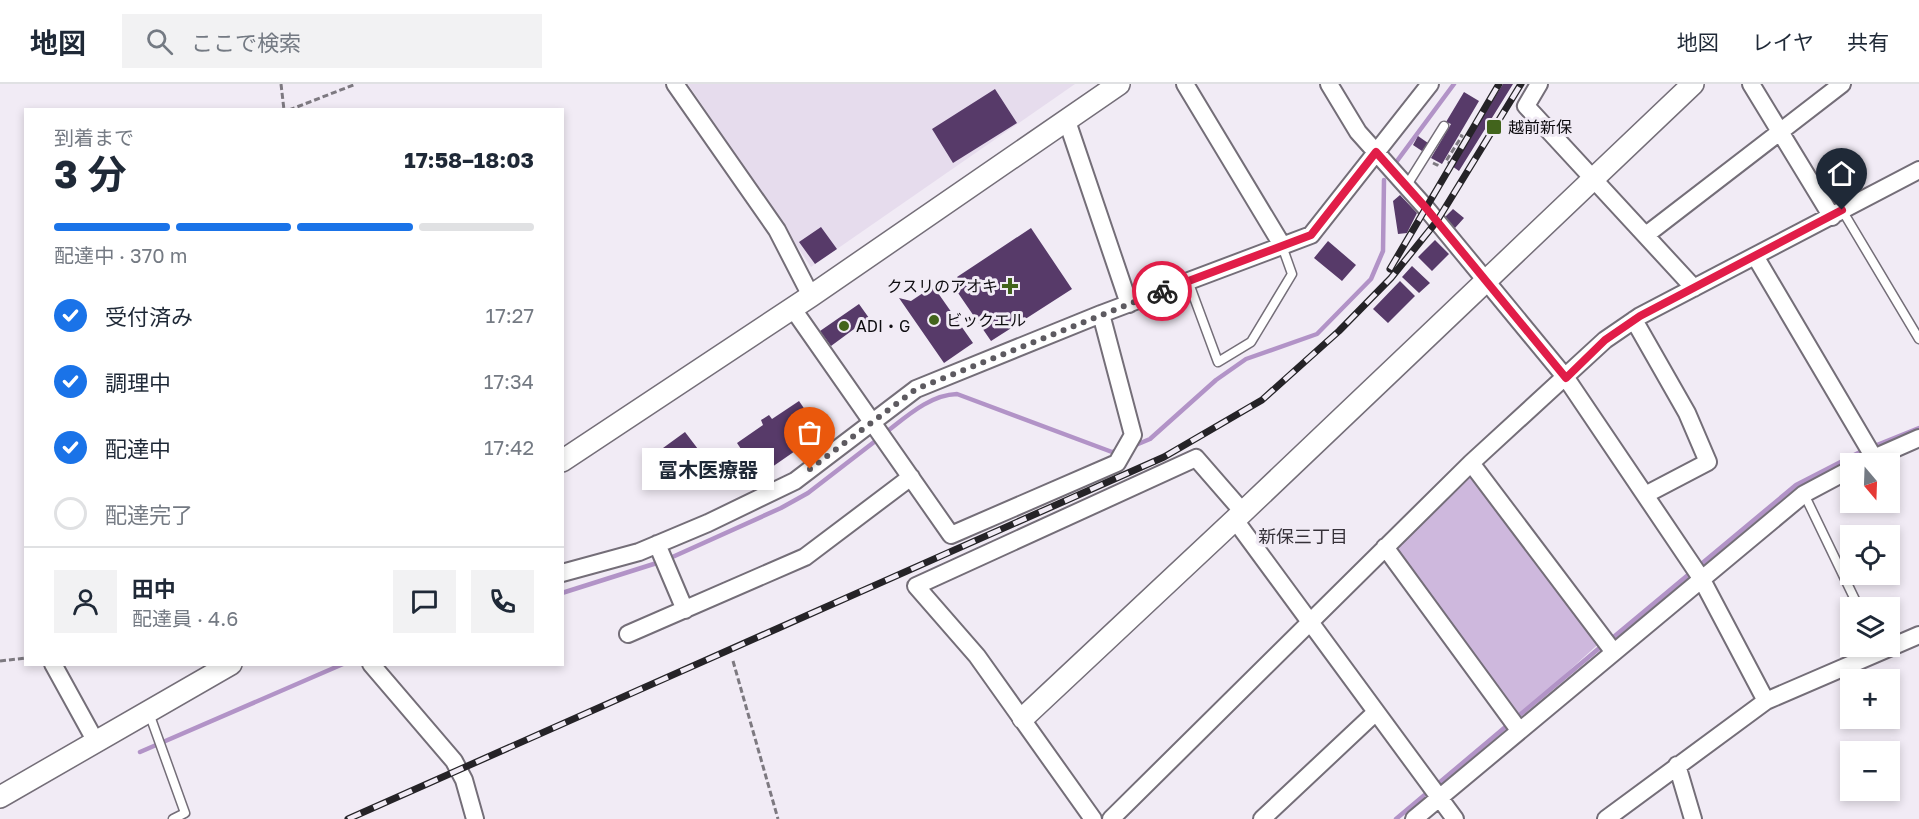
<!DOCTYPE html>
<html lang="ja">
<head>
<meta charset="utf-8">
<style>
	:root { --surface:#fff; --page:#f2f2f3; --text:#1f2937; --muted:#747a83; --line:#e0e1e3; --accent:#1a73e8 }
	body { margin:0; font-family:"Golos Text","Noto Sans JP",sans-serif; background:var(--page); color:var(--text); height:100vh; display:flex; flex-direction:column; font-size:22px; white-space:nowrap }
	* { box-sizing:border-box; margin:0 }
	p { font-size:20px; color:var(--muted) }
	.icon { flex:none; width:33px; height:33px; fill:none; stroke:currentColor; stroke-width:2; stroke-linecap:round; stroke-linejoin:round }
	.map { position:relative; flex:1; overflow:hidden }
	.sheet { position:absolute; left:24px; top:24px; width:540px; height:558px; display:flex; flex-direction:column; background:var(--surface); border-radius:0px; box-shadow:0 3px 9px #0003 }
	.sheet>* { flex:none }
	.needle { width:39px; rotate:161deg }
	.fabs { position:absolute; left:1840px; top:369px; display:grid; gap:12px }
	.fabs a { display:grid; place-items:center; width:60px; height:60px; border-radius:0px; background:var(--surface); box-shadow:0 3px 9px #0003; font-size:30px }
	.pin { position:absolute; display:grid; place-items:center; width:51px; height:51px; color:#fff; margin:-62px -26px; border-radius:50% 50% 50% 0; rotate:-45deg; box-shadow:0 0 6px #0007 }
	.pin .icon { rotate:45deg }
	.courier { position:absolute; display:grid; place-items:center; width:60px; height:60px; margin:-30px; border:4px solid #e11d48; border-radius:50%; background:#fff; color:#222; box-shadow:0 2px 8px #0007 }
	.bubble { position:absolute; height:42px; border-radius:0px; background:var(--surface); box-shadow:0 3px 9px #0003; font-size:20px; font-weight:700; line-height:42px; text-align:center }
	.summary em { font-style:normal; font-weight:700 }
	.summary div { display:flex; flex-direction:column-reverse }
	.summary { display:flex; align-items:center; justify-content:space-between; height:102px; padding:0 30px }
	h1 { font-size:39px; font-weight:700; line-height:45px }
	.bar { display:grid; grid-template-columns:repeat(4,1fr); gap:9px 6px; align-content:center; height:72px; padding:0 30px }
	.bar i { height:8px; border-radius:4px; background:var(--line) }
	.bar .selected { background:var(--accent) }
	.bar p { grid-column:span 4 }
	.line { display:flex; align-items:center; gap:15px; padding:0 30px; border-top:2px solid var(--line) }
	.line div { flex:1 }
	.round { display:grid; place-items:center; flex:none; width:63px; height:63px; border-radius:0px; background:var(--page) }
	ol { padding:0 30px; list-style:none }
	li { display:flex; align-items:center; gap:18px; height:66px }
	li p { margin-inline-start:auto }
	li .icon { padding:6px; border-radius:50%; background:var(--accent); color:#fff; stroke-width:4 }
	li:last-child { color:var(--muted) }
	li i { width:33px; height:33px; border:3px solid var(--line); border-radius:50% }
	header { display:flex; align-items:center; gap:36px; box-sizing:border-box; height:84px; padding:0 30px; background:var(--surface); border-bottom:2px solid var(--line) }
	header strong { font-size:28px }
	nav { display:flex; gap:33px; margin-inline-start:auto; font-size:21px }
	.search { width:420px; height:54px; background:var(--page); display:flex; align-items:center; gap:15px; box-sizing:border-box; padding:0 21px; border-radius:0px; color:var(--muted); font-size:22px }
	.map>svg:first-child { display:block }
</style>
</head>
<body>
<header>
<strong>地図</strong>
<div class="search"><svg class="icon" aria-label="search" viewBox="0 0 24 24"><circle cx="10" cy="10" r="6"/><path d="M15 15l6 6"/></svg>ここで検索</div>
<nav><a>地図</a><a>レイヤ</a><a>共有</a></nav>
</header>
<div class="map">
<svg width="1919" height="735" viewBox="0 0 1919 735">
	<rect width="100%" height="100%" fill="#f1ebf5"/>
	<path fill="#e6dced" d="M688,0H1075L811,183Z"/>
	<path fill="#ceb8dd" d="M1468,382L1604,555L1518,633L1385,463Z"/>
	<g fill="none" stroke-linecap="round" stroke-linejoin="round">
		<path stroke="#b293c7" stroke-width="4.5" d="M1397,77L1454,0
			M885,349C906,333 929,311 957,310L1112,368L1120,365
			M1131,363L1150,355L1216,296L1246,275L1317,250L1371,195L1383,167L1384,96
			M1872,363L1919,344
			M668,475L781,424L808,409L878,355
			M562,509L660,478
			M1610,556L1796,401L1864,366
			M1515,635L1603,561
			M140,668L343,580
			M1396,735L1509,640"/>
	</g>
	<path fill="#573a69" d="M1503,0H1513L1459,87L1452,82Z
		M995,5L1017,39L953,79L932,45Z
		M1464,8L1479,17L1442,80L1431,74L1451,40L1446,38Z
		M1418,52L1428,59L1422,67L1413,61Z
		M1400,111L1417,129L1407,149L1398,150L1393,117Z
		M1453,125L1464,134L1455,144L1444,134Z
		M821,143L837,165L815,180L799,158Z
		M1031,144L1072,205L991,257L956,206L962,200L957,193Z
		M1435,156L1449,170L1432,187L1418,173Z
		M1328,157L1356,181L1342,197L1314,174Z
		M1412,182L1430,199L1419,209L1402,193Z
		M1400,197L1415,212L1388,239L1373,225Z
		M931,199L973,259L944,279L899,214L911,217L923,209Z
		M859,220L869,234L831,262L820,247Z
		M799,317L821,349L759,392L737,359L763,341L761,336L769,331L772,335Z
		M685,348L701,369L679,385L663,364Z"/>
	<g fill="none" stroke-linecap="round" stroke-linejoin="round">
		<g stroke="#746e78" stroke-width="11">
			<path id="service" d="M1407,101L1444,42
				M1842,126L1919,255
				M1188,197L1218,278L1251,258L1292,190L1282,162
				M1804,410L1859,524
				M149,629L185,729L173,735"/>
		</g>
		<g stroke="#746e78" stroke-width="20">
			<path id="minor" d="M675,0L777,146L811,212
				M1185,0L1282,161
				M1329,0L1358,48L1426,124L1566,294L1701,494L1766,617
				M1539,0L1526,22L1694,204
				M1751,0L1832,133
				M1067,37L1129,220
				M1646,151L1842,0
				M1755,172L1873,372
				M793,225L951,451L1117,379L1133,351L1101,230
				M1634,236L1687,329L1708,378L1645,411
				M1471,379L1613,567
				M1860,380L1919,354
				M1235,436L1455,735
				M657,460L685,526
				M1385,463L1519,646
				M562,489L639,468L708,439L795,397L916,305L1101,230L1311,151L1430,0
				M628,550L805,473L911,393
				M53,580L96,658
				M371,580L454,677L464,696L475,735
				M1677,681L1693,735
				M1093,735L977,572L916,502L1196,374L1243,428
				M1111,735L1471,379L1605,256L1640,232L1919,86
				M1262,735L1376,628
				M1414,735L1804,410L1851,385
				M1606,735L1766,617L1919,551"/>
		</g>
		<g stroke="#746e78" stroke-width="24">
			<path id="tertiary" d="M562,377L811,212L1119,0
				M1023,634L1243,428L1693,0
				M0,713L231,580"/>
		</g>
		<path stroke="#7d7980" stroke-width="3" stroke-dasharray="6 3" stroke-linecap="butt" d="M281,0L284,26
			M289,26L356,0
			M1433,79L1437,81L1438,78
			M1453,81L1446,77L1462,52L1460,51
			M0,577L26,574
			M733,577L778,735"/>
		<use href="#service" stroke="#fff" stroke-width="8"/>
		<use href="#minor" stroke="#fff" stroke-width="16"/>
		<use href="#tertiary" stroke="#fff" stroke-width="21"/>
		<g stroke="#252327" stroke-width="7">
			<path id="rail" d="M1390,185L1499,0
				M348,735L1164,373L1262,316L1339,247L1391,194L1437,137L1521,0"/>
		</g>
		<use href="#rail" stroke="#f1ebf5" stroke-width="4.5" stroke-dasharray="14" stroke-linecap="butt"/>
	</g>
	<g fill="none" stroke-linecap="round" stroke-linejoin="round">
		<path stroke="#5d5a60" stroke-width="6" stroke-dasharray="0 10.8" d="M810,385L916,305L1162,207"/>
		<path stroke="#e11d48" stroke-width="8" d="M1162,207L1311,151L1376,68L1426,124L1566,294L1605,256L1640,232L1842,126"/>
	</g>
	<g fill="#42641c" stroke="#f1ebf5" stroke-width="2">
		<rect x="1486" y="35" width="16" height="16" rx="3"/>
		<path d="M1007 193h6v6h6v6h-6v6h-6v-6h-6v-6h6z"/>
		<circle cx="934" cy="236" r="6"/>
		<circle cx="844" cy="242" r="6"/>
	</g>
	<g text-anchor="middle" stroke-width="6" stroke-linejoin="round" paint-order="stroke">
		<g font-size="16" fill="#0e0c10" stroke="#f1ebf5" text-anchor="start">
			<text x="1508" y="49">越前新保</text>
			<text x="998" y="208" text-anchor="end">クスリのアオキ</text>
			<text x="946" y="242">ビックエル</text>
			<text x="856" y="248">ADI・G</text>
		</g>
		<g font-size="18" fill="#363139" stroke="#f1ebf5">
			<text x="1303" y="459">新保三丁目</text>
		</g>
	</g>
</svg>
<div class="fabs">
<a><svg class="needle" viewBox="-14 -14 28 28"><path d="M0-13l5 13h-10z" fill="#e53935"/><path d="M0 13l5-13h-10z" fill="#747a83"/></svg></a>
<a><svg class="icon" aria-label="locate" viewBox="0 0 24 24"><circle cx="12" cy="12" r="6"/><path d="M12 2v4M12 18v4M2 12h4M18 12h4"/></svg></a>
<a><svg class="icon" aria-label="layers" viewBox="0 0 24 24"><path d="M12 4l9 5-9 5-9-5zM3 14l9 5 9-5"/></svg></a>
<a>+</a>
<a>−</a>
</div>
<div class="pin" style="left:810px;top:385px;background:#ea580c"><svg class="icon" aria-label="bag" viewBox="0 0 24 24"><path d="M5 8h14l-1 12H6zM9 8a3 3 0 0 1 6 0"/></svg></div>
<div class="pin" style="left:1842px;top:126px;background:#1f2937"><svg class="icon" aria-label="home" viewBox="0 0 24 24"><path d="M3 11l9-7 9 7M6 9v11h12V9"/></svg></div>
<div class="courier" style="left:1162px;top:207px"><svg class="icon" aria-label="bike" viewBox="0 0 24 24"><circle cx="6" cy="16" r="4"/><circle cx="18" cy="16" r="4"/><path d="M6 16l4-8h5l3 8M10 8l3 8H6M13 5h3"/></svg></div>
<div class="bubble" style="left:642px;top:364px;width:132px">冨木医療器</div>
<section class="sheet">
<div class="summary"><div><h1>3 分</h1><p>到着まで</p></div><em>17:58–18:03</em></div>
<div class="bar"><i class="selected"></i><i class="selected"></i><i class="selected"></i><i></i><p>配達中 · 370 m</p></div>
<ol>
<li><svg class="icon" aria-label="check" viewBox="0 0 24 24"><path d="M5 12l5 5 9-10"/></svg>受付済み<p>17:27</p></li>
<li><svg class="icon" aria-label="check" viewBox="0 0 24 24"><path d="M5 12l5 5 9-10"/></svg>調理中<p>17:34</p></li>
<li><svg class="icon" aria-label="check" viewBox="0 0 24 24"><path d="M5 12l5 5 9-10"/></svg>配達中<p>17:42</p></li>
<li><i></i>配達完了</li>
</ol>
<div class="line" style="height:108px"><a class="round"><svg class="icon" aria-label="person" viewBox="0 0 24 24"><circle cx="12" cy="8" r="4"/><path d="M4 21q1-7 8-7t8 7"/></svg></a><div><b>田中</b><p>配達員 · 4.6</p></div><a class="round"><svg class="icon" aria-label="chat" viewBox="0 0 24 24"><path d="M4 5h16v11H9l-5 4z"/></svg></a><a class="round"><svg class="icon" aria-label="phone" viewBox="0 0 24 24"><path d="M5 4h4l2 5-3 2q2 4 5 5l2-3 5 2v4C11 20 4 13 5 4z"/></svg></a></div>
</section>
</div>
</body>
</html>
